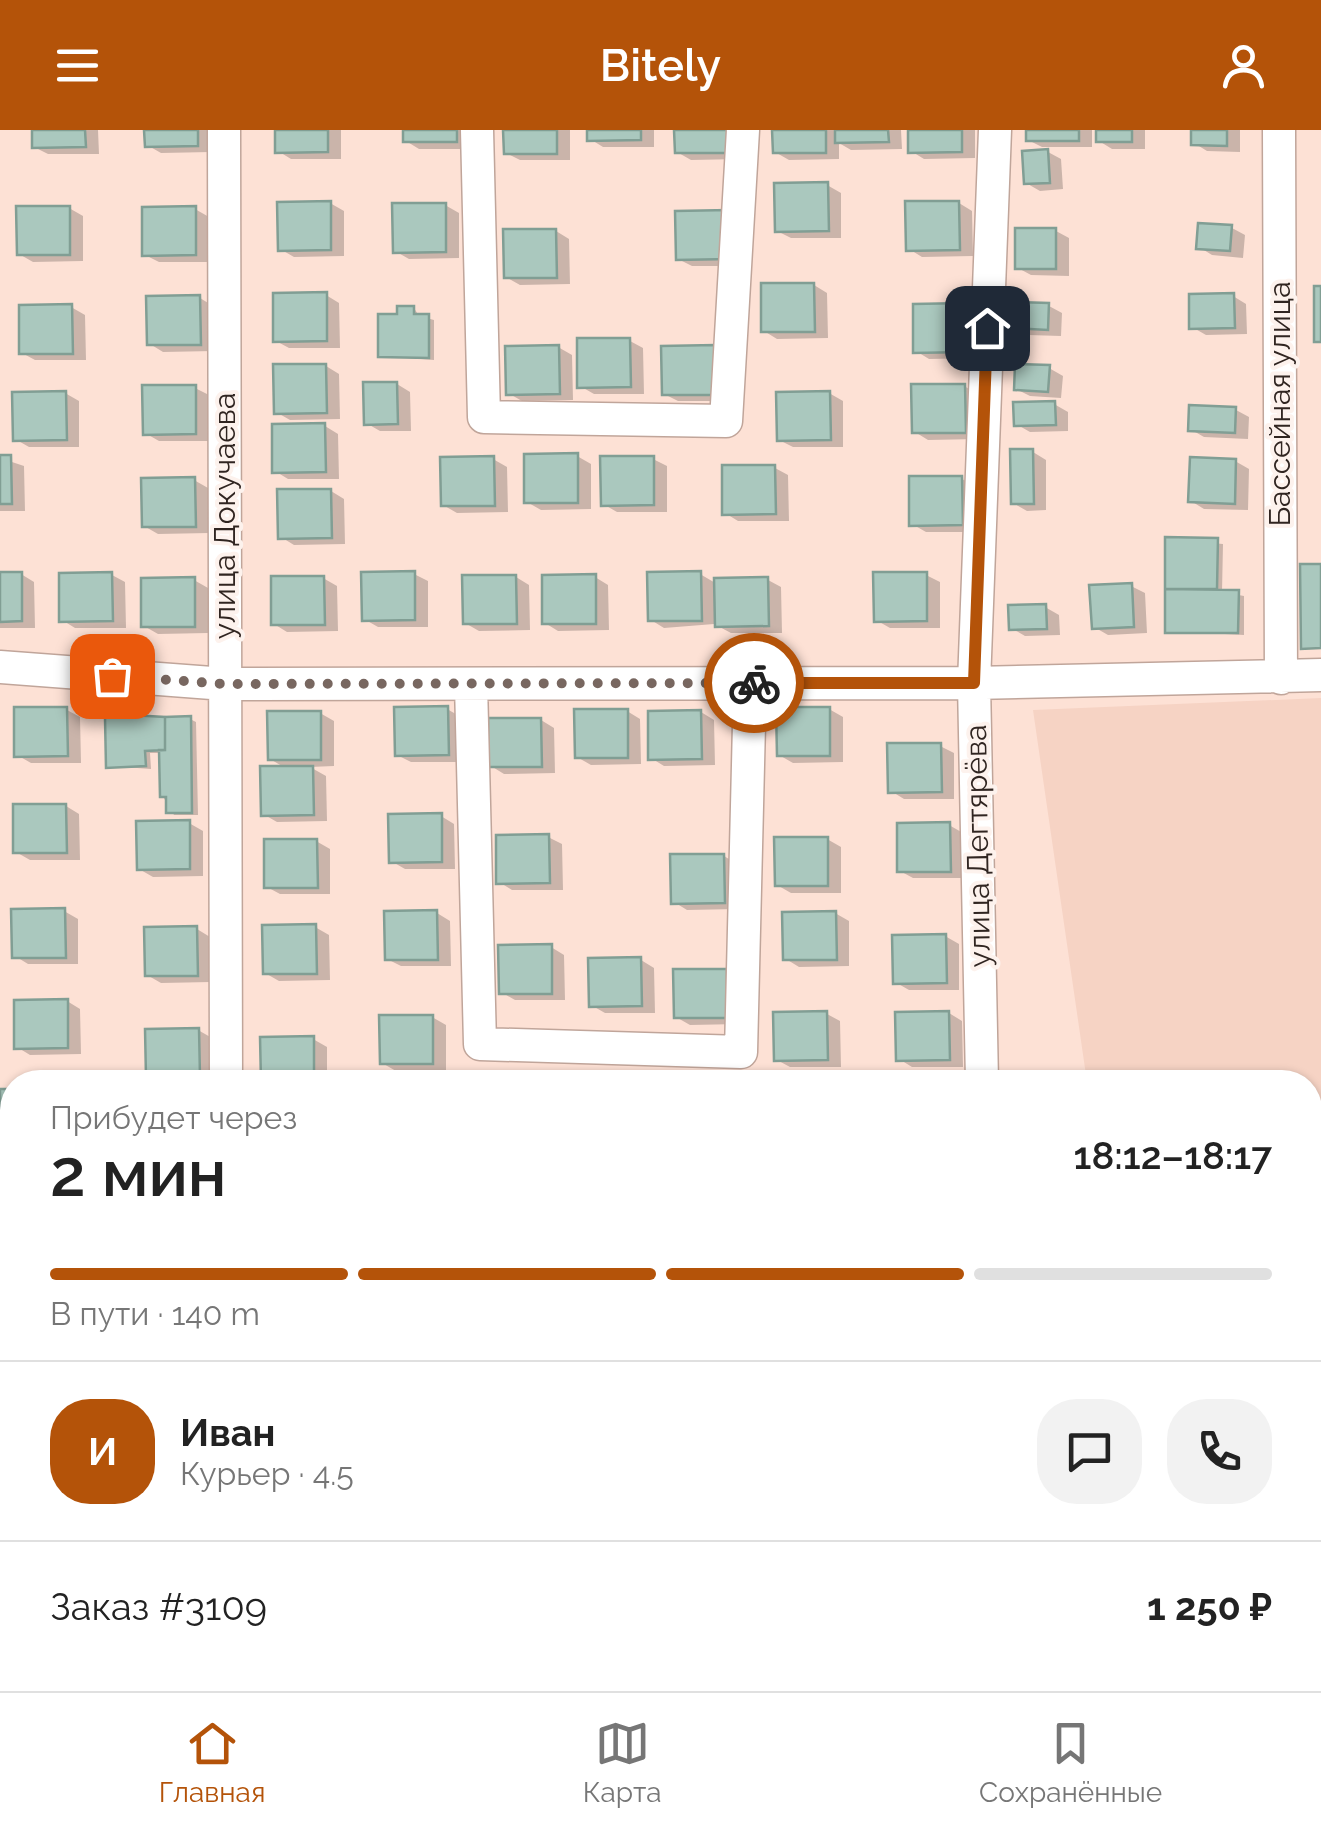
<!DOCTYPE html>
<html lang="ru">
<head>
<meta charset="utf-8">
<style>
	:root { --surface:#fff; --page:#f2f2f2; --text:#222; --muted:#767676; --line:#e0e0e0; --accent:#b45309 }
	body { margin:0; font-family:Raleway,sans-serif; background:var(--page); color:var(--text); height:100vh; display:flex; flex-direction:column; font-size:38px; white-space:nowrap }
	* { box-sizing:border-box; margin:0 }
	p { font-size:32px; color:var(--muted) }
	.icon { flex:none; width:55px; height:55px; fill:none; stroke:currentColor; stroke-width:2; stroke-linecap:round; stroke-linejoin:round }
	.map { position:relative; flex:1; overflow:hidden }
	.drawer { position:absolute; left:0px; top:940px; width:1322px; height:622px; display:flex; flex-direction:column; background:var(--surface); border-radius:40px 40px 0 0; box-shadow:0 2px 8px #0004 }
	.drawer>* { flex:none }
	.pin { position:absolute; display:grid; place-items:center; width:85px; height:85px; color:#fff; margin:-42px; border-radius:20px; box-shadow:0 5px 15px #0006 }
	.courier { position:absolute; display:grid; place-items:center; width:100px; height:100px; margin:-50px; border:8px solid #b45309; border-radius:50%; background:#fff; color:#222; box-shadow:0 2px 12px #0007 }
	.headline em { font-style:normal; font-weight:600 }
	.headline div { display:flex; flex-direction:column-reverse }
	.headline { display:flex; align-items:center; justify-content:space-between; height:170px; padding:0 50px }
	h1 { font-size:65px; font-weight:600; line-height:75px }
	.bar { display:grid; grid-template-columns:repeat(4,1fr); gap:15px 10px; align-content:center; height:120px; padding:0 50px }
	.bar i { height:12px; border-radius:8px; background:var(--line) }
	.bar .on { background:var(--accent) }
	.bar p { grid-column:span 4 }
	.line { display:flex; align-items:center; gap:25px; padding:0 50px; border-top:2px solid var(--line) }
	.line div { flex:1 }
	.round { display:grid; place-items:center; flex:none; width:105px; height:105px; border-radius:40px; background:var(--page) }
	header { display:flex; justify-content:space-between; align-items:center; height:130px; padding:0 50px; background:var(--accent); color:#fff; font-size:45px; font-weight:600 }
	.menu { display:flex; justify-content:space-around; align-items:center; height:140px; border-top:2px solid var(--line); background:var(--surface); font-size:28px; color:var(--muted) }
	.menu a { display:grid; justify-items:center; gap:5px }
	.menu .on { color:var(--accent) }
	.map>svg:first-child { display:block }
</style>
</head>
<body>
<header><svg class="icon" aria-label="menu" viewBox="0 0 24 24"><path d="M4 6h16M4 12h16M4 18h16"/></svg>Bitely<svg class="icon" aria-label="person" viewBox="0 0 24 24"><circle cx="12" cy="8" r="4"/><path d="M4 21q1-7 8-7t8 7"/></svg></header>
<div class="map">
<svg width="1321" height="1561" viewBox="0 0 1321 1561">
	<rect width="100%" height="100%" fill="#fde1d5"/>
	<path fill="#f6d3c4" d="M1321,568V1124L1310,1127V952H1087L1033,580Z"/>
	<path fill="#eab8a3" d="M1321,1448V1561H705L765,1550H1310V1450Z"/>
	<path fill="#0003" d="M34,0H98L99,24H48L34,17Z
		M147,0H211V22L161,23L147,15Z
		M277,0H341V29H291L278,21Z
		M406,0H470V19H419L406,11Z
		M506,0H570V30H520L506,23Z
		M590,0H654V17H603L590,9Z
		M677,0L741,29L691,30L677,22Z
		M775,0H901L902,19L851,20L839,13V29L789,30L775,22Z
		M911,0H975V28L924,29L911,21Z
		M1028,0H1092V17H1042L1028,10Z
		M1099,0H1145V19H1112L1099,11Z
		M1194,0H1240V22L1207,21L1194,13Z
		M1048,22L1061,29L1063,59L1040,61L1026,53Z
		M827,55L841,63V108H791L777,101Z
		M330,73L344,81V126L294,127L280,119Z
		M959,73L972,81L973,126L922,127L909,119Z
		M445,75L459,83V128L409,129L395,121Z
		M69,78L83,86V131L33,132L19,124Z
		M195,79L209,87V132H159L145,125Z
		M678,83L743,136H692L678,129Z
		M1232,98L1245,105L1243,128L1212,125L1199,117Z
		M556,101L569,109L570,154L520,155L506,147Z
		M1056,101L1069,108V146L1031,145L1018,138Z
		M814,155L827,163L828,208L777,209L764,201Z
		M326,165L339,173L340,218H289L276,211Z
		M1233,166L1246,174L1247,204L1206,205L1192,197Z
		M200,168L213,176L214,221L163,222L150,214Z
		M966,175L979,183L980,228L929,229L916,221Z
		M1049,176L1062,183L1061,206L1028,205L1015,197Z
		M71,177L85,185L86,230H35L22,223Z
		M414,178L419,186L434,190V230L381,226L400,186Z
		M630,211L643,218L644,264H594L580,256Z
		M558,217L572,225L573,270L522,271L508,263Z
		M664,218L728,271H678L664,264Z
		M326,236L339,244L340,289L290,290L276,282Z
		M1049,238L1063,246L1061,268L1030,266L1016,259Z
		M397,254L410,262L411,301H380L366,293Z
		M964,256L978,264L979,309L928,310L915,302Z
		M195,258L209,265V311H159L145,303Z
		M65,263L79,271V317H29L15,309Z
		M829,263L843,271V317H793L779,310Z
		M1054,274L1068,282V301L1030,302L1016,294Z
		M1236,280L1249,287L1248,309L1204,307L1190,299Z
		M325,296L338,304L339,349H288L275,341Z
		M1033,322L1046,330V380L1027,381L1013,373Z
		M577,326L591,334V379L541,380L527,372Z
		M0,328L24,336L25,381H0Z
		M493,329L507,337L508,382L457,383L443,375Z
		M653,329L667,336V382H617L603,374Z
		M1235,331L1249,339L1248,380L1204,379L1191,371Z
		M775,338L788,345L789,391H738L725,383Z
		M962,349L975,356L976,402H926L912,394Z
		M194,350L208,358L209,403L158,404L144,396Z
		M331,361L344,369L345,414L294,415L281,407Z
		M1168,409L1223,414L1222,462L1244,466V505L1167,501Z
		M21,444L34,452L35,498H0V445Z
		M414,444L428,451V497H378L364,489Z
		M700,444L717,454L768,450L781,457L782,503H731L714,494L664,498L651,490Z
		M112,445L125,452L126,498H75L62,490Z
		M926,445L940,452V498H890L876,490Z
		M516,447L529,455L530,500L479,501L465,493Z
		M595,447L608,455L609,500L558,501L545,493Z
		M323,448L337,456L338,501L287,502L274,494Z
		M194,450L208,458V503L158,504L144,496Z
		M1131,456L1145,463L1147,503L1108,505L1094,497Z
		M1045,477L1059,485L1060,505L1025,506L1011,498Z
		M447,579L461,587L462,632H411L397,625Z
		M829,579L843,587V632L793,633L779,625Z
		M67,580L80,587L81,633H31L17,625Z
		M627,581L640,589L641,634L591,635L577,627Z
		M701,582L714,590L715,635L664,636L651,628Z
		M320,583L334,591V636L310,637L326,646L327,691L277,692L263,684L287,639L270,629Z
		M190,589L196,592L198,685H174L162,665L161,623H150L151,639L109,636Z
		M541,590L554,598L555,643L504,644L491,636Z
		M940,616L954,623V669H904L891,661Z
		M66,676L79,684L80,730H30L16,722Z
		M441,686L454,694L455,739H405L391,731Z
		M189,693L203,701V746L153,747L139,739Z
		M949,695L963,703L964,748H913L900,741Z
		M548,707L562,714L563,760H512L499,752Z
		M827,709L841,717V763H791L777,755Z
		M316,711L330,719V764H280L267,757Z
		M724,726L737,734L738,779L687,780L674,772Z
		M64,781L78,789V834H28L15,826Z
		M437,783L450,791L451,836H401L387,829Z
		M835,783L849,791V836L799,837L786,829Z
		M315,797L329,805L330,850L279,851L265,843Z
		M197,799L210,807L211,852L161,853L147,845Z
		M945,806L959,814V860H909L895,852Z
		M551,817L564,825L565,870H515L501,862Z
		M641,830L654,838L655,883H605L591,875Z
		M676,842L740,894L690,895L676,887Z
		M67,871L80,879L81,924L30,925L17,917Z
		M949,883L962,891L963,937H912L899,929Z
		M827,884L840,891L841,937H790L777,930Z
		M432,887L446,895V940L396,941L382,933Z
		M198,900L212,908V952H159L148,946Z
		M263,909H313L327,917V952H263Z
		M0,1116H12V1170L0,1163Z"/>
	<path fill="#aac8be" stroke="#819e94" stroke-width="2.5" d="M32,0H85L86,17L32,18Z
		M144,0H198V16L145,17Z
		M275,0H328V22L275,23Z
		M403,0H457V12H403Z
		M503,0H557V24H504Z
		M587,0H641V10L587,11Z
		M674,0H728V23H675Z
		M772,0H826V23H773Z
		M835,0H888L889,12L835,13Z
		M908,0H962V22L908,23Z
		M1026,0H1079V11H1026Z
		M1096,0H1132V12H1096Z
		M1191,0H1227V16L1191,15Z
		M1048,19L1050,53L1024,54L1022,21Z
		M828,52L829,101L775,102L774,53Z
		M331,71V120L278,121L277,72Z
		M905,71H959L960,120L906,121Z
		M392,73H446V122L393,123Z
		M16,76H70V125H17Z
		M196,76V125L142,126V77Z
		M729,80L730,129L676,130L675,81Z
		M1198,93L1232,95L1230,121L1196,119Z
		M1015,98H1056V139H1015Z
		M503,99H556L557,148H504Z
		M761,153H814L815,202H761Z
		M1314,156H1321V212H1314Z
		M327,162V211L273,212V163Z
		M1234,163L1235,198L1189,199V164Z
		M200,165L201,215H147L146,166Z
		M1013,172L1049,173L1048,200L1012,198Z
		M966,173L967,222L913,223V174Z
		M72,174L73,224H19V175Z
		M397,176H414V184H429V228L378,227V184H397Z
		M577,208H630L631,257L577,258Z
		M559,215L560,264L506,265L505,216Z
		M715,215V265H662L661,216Z
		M273,234H326L327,283L274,284Z
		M1015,234L1050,235L1048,262L1014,260Z
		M363,252H397L398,294L364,295Z
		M911,254H965L966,303H912Z
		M142,255H196V304L143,305Z
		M66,261L67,310L13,311L12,262Z
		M830,261L831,310L777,311L776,262Z
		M1055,271L1056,295L1014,296L1013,272Z
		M1189,275L1236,277L1235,303L1188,301Z
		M325,293L326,342L272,343V294Z
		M1010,319H1033L1034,374H1011Z
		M578,323V373H524V324Z
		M0,325H11L12,374H0Z
		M494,326L495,376H441L440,327Z
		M600,326H654V375L601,376Z
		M1190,327L1236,329L1235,374L1188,372Z
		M722,335H775L776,384L722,385Z
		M909,346H962L963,395L909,396Z
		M195,347L196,397H142L141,348Z
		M277,359H331L332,408L278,409Z
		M1165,407L1218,408L1217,459H1165Z
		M1300,434H1321V518L1301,519Z
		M415,441V490L362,491L361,442Z
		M701,441L702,491H648L647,442Z
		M0,442H22V491L0,492Z
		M112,442L113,491L59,492V443Z
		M873,442H927V491L874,492Z
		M596,444V494H542V445Z
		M462,445H516L517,494H463Z
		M271,446H324L325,495H271Z
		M195,447V497H141V448Z
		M768,447L769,496L715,497L714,448Z
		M1132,453L1134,497L1092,499L1089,455Z
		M1165,459L1239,460L1238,503H1165Z
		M1046,474L1047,499L1009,500L1008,475Z
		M448,576L449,625L395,626L394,577Z
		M14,577H67L68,626L14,627Z
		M776,577H830V626H777Z
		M574,579H628V628H575Z
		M701,580L702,629L648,630V581Z
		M267,581H321V630H268Z
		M130,585L165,587V620L145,621L146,636L106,638L105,588Z
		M191,586L192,683H166V667H160L159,620H165V587Z
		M488,588H541L542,637H488Z
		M887,613H941L942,662L888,663Z
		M260,636H313L314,685L261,686Z
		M13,674H66L67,723H13Z
		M442,683V732L389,733L388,684Z
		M190,690V739L137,740L136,691Z
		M950,692L951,742H897V693Z
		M549,704L550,753L496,754V705Z
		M774,707H828V756H775Z
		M264,709H317L318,758H264Z
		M670,724H724L725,773L671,774Z
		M65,778L66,828H12L11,779Z
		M437,780L438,830H385L384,781Z
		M836,781L837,830H783L782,782Z
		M316,794L317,844H263L262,795Z
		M197,796L198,846H145L144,797Z
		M946,804L947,853L893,854L892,805Z
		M552,814V864H499L498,815Z
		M641,827L642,876L589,877L588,828Z
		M673,839H727V888H674Z
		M68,869V918L14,919V870Z
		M827,881L828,930L774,931L773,882Z
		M949,881L950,930L896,931L895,882Z
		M379,885H433V934H380Z
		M199,898L200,947L146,948L145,899Z
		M314,906V952H261L260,907Z
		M0,959H12V1008H0Z
		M0,1114H12V1163H0Z"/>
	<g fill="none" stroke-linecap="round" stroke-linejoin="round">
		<g stroke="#c0a59a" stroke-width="35">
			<path id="minor" d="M224,0L226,952
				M477,0L484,287L726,291L743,0
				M1279,0L1281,548
				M0,537L225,554L974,553L1321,545
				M471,554L480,914L741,922L750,553
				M982,952L974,553L995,0
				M0,1245H12"/>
		</g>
		<use href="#minor" stroke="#fff" stroke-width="32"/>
		<path stroke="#89766f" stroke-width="8" stroke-dasharray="18 18" stroke-linecap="butt" d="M1310,1411L1321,1409
			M1310,1433L1321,1431
			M0,1503L12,1504
			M0,1525L12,1526
			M0,1555L26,1561"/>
	</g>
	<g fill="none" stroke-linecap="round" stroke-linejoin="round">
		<path stroke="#786760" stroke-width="10" stroke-dasharray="0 18" d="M112,546L225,554L754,553"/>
		<path stroke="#b45309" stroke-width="12" d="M754,553H974L987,198"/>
	</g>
	<g text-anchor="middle" stroke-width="8" stroke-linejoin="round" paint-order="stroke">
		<g font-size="30" fill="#302521" stroke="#fdf2ed">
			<text transform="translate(1280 274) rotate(-90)" y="10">Бассейная улица</text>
			<text transform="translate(225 386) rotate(-90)" y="10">улица Докучаева</text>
			<text transform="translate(978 716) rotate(-91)" y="10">улица Дегтярёва</text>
		</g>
	</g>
</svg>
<div class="pin" style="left:112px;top:546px;background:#ea580c"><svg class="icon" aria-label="bag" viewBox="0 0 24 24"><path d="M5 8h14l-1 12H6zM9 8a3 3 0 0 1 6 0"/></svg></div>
<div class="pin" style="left:987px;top:198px;background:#1f2937"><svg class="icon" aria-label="home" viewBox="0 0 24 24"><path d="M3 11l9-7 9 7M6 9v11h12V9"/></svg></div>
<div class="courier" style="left:754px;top:553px"><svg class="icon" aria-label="bike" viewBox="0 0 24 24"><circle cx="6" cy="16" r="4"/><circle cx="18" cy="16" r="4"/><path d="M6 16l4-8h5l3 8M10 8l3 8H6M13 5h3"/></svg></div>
<section class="drawer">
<div class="headline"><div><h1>2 мин</h1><p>Прибудет через</p></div><em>18:12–18:17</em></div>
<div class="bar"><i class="on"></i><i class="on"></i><i class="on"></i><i></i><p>В пути · 140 m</p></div>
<div class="line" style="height:180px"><b class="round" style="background:var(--accent);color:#fff">И</b><div><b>Иван</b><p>Курьер · 4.5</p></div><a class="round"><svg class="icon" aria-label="chat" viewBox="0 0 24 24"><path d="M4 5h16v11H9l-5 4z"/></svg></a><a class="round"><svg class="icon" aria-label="phone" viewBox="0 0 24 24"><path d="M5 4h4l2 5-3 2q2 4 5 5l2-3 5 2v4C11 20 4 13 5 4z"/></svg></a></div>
<div class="line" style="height:130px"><div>Заказ #3109</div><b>1 250 ₽</b></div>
</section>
</div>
<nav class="menu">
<a class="on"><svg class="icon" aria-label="home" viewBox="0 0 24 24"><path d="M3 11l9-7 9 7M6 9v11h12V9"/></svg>Главная</a>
<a><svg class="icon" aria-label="map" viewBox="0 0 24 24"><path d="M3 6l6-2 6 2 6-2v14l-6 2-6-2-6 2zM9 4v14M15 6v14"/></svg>Карта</a>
<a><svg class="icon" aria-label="saved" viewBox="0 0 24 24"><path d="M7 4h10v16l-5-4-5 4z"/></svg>Сохранённые</a>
</nav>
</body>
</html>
